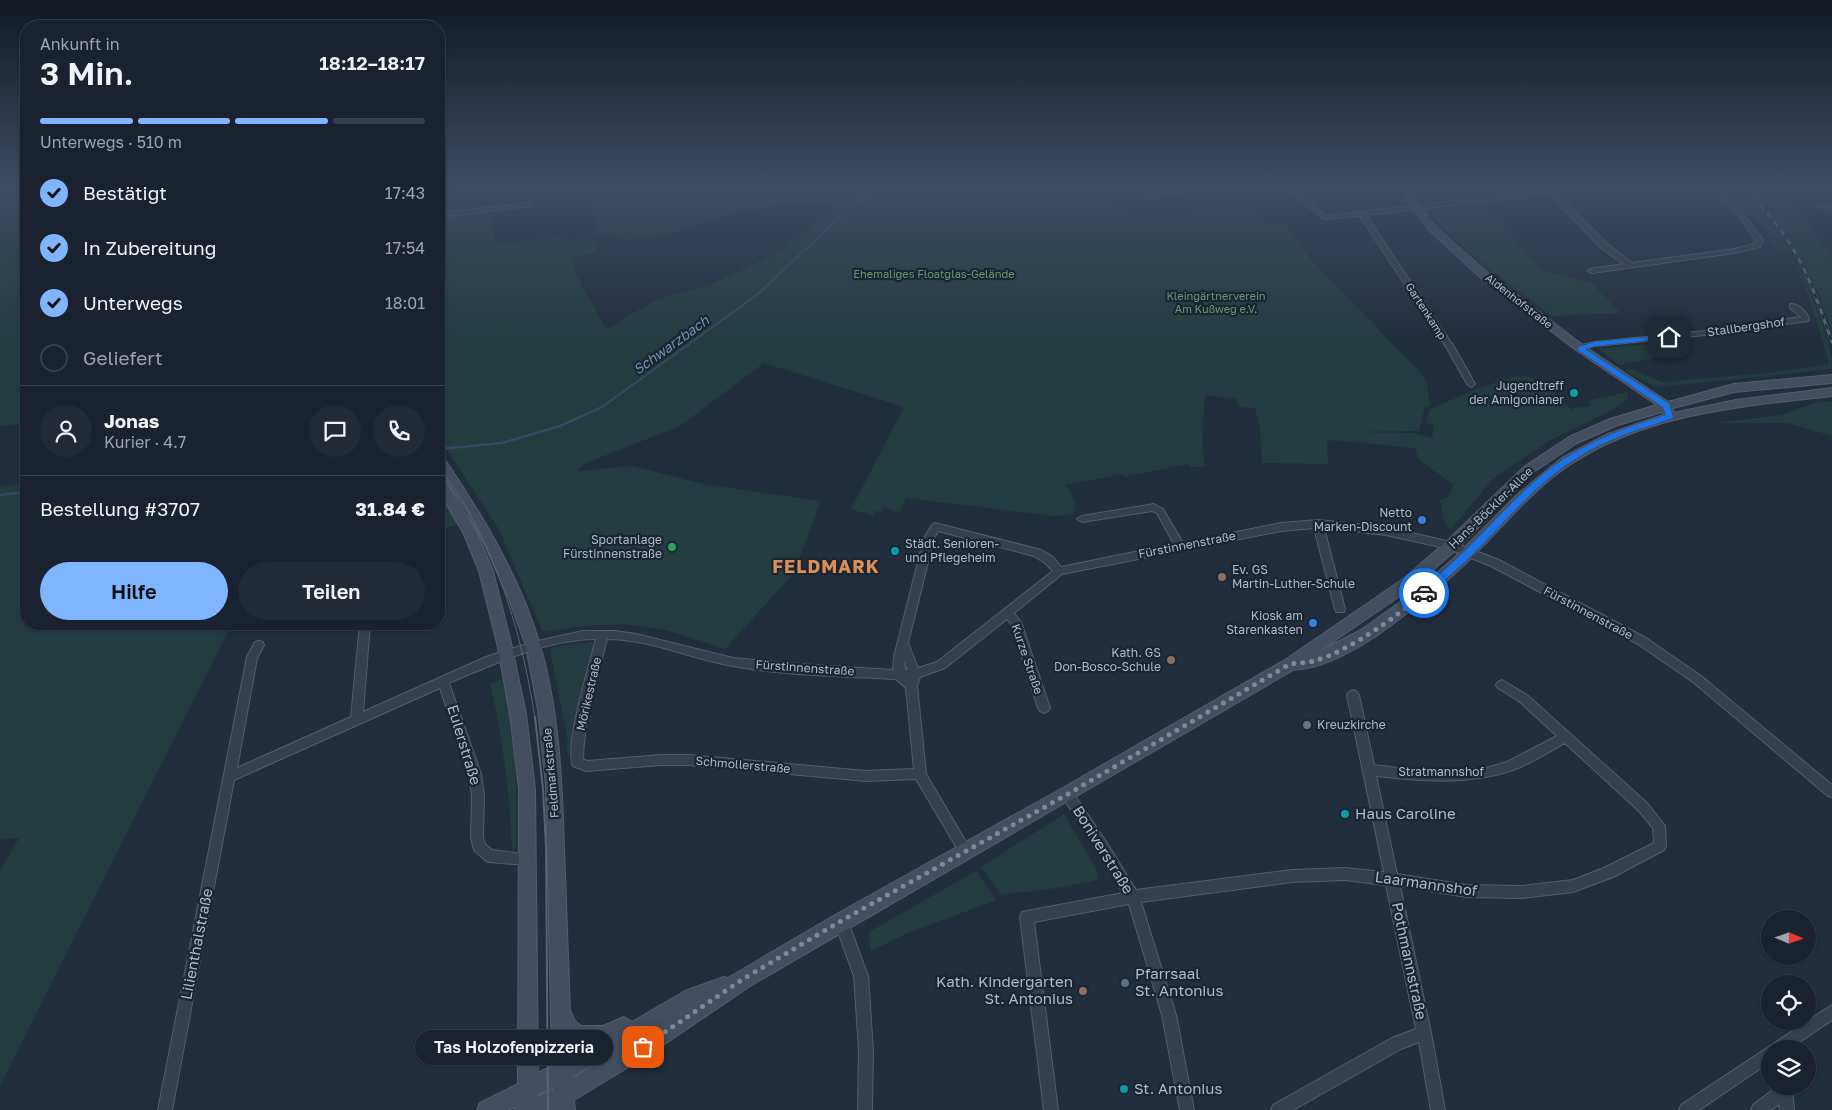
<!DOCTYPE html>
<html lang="de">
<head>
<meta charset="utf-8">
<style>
	:root { --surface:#19222e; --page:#222a36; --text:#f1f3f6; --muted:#9fa4aa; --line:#373f4a; --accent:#7fb4ff }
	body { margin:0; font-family:"Golos Text",sans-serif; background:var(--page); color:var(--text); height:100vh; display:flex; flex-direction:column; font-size:19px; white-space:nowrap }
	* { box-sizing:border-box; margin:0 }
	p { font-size:16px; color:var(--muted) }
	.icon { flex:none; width:28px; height:28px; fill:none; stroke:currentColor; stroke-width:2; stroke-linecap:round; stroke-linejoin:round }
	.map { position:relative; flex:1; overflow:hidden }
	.sheet { position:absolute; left:20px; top:20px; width:425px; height:610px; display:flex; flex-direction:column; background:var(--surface); border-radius:20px; box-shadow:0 1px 4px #0004,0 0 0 1px var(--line) }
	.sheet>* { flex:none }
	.needle { width:32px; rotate:92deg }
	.fabs { position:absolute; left:1761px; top:910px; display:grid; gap:10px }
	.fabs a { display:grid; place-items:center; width:55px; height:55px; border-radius:50%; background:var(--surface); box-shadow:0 1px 4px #0004,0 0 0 1px var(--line); font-size:25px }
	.pin { position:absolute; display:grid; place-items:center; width:42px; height:42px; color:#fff; margin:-21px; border-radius:10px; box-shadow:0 2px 8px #0006 }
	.courier { position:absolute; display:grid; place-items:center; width:50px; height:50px; margin:-25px; border:4px solid #1a73e8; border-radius:50%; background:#fff; color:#222; box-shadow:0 1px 6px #0007 }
	.bubble { position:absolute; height:35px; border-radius:18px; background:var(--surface); box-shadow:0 1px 4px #0004,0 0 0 1px var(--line); font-size:16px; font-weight:600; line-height:35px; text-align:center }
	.summary em { font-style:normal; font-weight:600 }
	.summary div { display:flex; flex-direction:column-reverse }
	.summary { display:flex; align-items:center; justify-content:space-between; height:85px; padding:0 20px }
	h1 { font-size:32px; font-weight:600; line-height:38px }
	.bar { display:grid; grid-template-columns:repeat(4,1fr); gap:8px 5px; align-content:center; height:60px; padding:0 20px }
	.bar i { height:6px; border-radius:4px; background:var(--line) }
	.bar .active { background:var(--accent) }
	.bar p { grid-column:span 4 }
	.line { display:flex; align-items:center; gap:12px; padding:0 20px; border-top:1px solid var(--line) }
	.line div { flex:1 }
	.round { display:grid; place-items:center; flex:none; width:52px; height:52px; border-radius:26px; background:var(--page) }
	ol { padding:0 20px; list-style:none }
	li { display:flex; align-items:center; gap:15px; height:55px }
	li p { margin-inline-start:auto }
	li .icon { padding:5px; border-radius:50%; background:var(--accent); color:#111; stroke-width:4 }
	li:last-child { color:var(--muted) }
	li i { width:28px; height:28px; border:2px solid var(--line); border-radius:50% }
	.primary-button { display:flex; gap:10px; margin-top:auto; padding:10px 20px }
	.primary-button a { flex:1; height:58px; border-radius:30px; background:var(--accent); color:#111; font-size:20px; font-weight:600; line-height:58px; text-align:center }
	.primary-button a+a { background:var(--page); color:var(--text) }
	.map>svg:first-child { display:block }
</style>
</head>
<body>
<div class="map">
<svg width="1832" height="1110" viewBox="0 0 1832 1110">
	<rect width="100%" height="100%" fill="#212e3e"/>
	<path fill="#233c3f" d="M0,185H26V418L21,424L0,426Z
		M590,185H1102L1130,218H1156L1248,203L1264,223L1284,222L1286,225L1311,260L1419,371L1427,383L1430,406L1425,407L1419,431L1344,432L1414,433L1432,438L1434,425L1425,423L1430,409L1477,389L1511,377L1527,376L1550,388L1574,412L1572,408L1590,406V400L1628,392L1627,400L1610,411L1551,440L1493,479L1451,529L1445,525L1440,500L1448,497L1454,485L1419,460L1415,448L1331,440L1327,443L1328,464L1262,463L1260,430L1255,408L1239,407L1237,399L1205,395C1204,419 1200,442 1205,467H1191L1188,464L1124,477L1122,474L1066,485L1076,503L1074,514L1054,516L906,498L899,512L884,507L881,512L876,510L873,516L851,509L904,407L764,363L680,426L586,463L577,471L633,466L703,484L821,501L794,573L725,649C697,640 669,629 640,626C607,622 575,627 543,632L498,528L442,442L439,433L442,428L439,421V218L490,212L495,245L559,236L566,241L586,237L597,242L595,253L571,258L575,273L606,329L654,301L711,284L784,250L831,210L827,203L803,201L727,215L659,237L628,240L597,234Z
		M1710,185H1737C1780,229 1799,260 1820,318C1826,335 1832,351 1832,369L1661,387L1653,386L1623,370L1631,369L1662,382L1777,372L1829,364C1818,327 1808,286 1790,252L1776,248L1765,229L1753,216L1741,211Z
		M1744,185H1770L1778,193L1798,198L1797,204L1832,260V331C1821,299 1809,267 1790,239C1777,219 1760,202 1744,185Z
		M1484,203L1540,270L1592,283L1621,313L1552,316L1468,252L1432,217L1438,208Z
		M1650,344L1655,358L1619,365L1598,349Z
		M1832,401V436L1787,423H1714L1782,415L1813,403Z
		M26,483V624H238L226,635L0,1086V871L19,838L0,839V486Z
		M439,492L441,496L458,525L439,529Z
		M593,642L594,646L571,753H566L568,742L550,649L553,647Z
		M503,679C515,734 518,792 516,848L512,852C510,796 503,738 490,684Z
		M1064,814L1098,872L1097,879L1094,881L1045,890L1001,894L981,867Z
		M976,871L997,900L910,932L871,951L868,937L869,932Z"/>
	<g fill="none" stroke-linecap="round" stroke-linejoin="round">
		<path stroke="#334a66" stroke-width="2" d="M580,417L602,407L758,294L843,214L879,185"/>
		<path stroke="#334a66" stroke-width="2.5" d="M439,449L502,443L560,426L582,416
			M0,495L26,492"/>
		<g stroke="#535e6b" stroke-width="2">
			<path id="street" d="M1201,185H1217L1148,199L1145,197L1148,195Z
				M1280,185H1288L1327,216L1589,185H1613L1557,193L1606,243L1632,263L1734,249L1754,244L1755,240L1737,213L1702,185H1710L1741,211L1763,240L1760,247L1734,253L1592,273L1588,271L1589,269L1624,264L1600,247L1550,194L1366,215L1456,350L1475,384L1471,387L1467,384L1448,350L1360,216L1324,219Z
				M528,203L531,205L530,206L439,217V213Z
				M1821,204L1832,206V210L1819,207L1818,206Z
				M1790,304C1798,303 1807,312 1809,319L1808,321L1705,335L1595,346L1580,350L1576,348L1577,346L1595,342L1705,331L1801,317L1790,308Z
				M1154,504L1163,509L1183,543L1281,523L1318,520L1386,527L1455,543L1499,560L1646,638L1701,676L1832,785V797L1828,796L1693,682L1638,644L1491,566L1449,549L1386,535L1324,528L1345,609L1344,612H1336L1335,609L1314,528L1281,531L1062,574L1014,613L1021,622L1050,708L1048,711L1044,713L1040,711L1038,708L1011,624L1007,619L945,668L920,677L917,686L926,774L969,847L971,851L969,855L965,857L961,855L916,779L866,781L689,765H661L586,771L573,766C564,746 590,663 596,639C548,639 493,664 449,683L481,774L484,796L483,837L485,844L492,850L531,855L533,859L531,863L527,865L489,862L485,860L475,851L473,847L471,837L472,796L469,774L440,688L234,780L172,1110H158L247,657L255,642L259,641L263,642L264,645L257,658L237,768L351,717L360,624H370L363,712L486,657L533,642L583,631H615L636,634L733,658L799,664L893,670L894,657L924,538L932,525L935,523L1041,550L1053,557L1061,567L1174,544L1157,513L1152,511L1082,522L1077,519L1082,516ZM938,531L1034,556L1045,563L1053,571L937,662L918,668L908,643L934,538ZM607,639C650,639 691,659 733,666C787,676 842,676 896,679L906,688L914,769L866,771L689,755H661L587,761L583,759C584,718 597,679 607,639ZM904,661L908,670H905Z
				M1502,680L1527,695L1647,803L1665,826L1666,846L1664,850L1613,877L1573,892L1522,898L1466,897L1400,886L1431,1033L1445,1110H1431L1419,1042L1401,1049L1293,1110H1271L1273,1105L1392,1038L1416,1029L1386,885L1345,880L1292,882L1141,902L1176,1015L1194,1110H1180L1162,1015L1129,904L1034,922L1058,1110H1044L1020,917L1022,912L1027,911L1123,893L1097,848L1063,798L1061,794L1063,790L1067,789L1071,790L1105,840L1136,890L1292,870L1345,868L1384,872L1347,695L1349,692L1353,690L1357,692L1359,695L1374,765L1415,770L1486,768L1507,762L1557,736L1519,701L1498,688L1496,685L1498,682ZM1565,743L1639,811L1653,828L1654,843L1604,868L1573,880L1522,886L1466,885L1397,874L1376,776C1419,781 1468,785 1510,771C1529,765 1547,753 1565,743Z
				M841,914L846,916L868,976L873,1050L872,1110H858L859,1050L854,976L834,921L836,916Z
				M1832,1005V1020L1789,1049H1770V1062L1699,1110H1679L1681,1105Z
				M1778,1086H1792L1794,1110H1780L1779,1104L1771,1110H1751L1753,1105Z"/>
		</g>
		<g stroke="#535e6b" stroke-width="2">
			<path id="secondary" d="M1395,185H1404L1436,227L1489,274L1584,346L1668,402L1734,384L1832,375V383L1734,392L1673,408V413L1736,400L1832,388V396C1743,406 1648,413 1571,464C1534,488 1506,523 1475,554C1445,585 1411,611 1376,636C1352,652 1322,669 1293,670L750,986L650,1054L574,1100L575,1110H515V1107L508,1110H477L480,1103L518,1084L519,789L510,714L497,643L479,571L463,532L439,492V478L444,479L476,531L493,571L511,643L526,714L535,789L538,1073L552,1066L546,785L538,710L526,646L509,599L485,545L467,511L439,469V456L443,457C483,516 520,577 540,645C559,710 562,781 564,848C566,903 568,957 570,1011L575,1021L581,1026H603L624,1017L632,1022L685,991L724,977L728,978L835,915L1061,789L1285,660L1403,579L1446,542L1524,467L1569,437L1610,419L1657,405L1576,350L1481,278L1430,231ZM1662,412L1666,414L1608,434L1562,458L1518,494L1454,558L1420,588L1361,630L1318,652L1413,587L1456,550L1532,473L1577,443L1618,425ZM571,1042L587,1047L571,1056ZM613,1054L573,1078L572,1077ZM553,1087V1090L537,1097V1095Z"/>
		</g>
		<use href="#street" fill="#35404e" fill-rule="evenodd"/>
		<use href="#secondary" fill="#434f61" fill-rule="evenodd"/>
		<path stroke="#566475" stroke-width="1" d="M439,466C450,483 463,500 472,518C506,581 524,648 535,718"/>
		<path stroke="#566475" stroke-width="2" d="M535,717L543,789L546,847L548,1110"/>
		<g stroke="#566475" stroke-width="3">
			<path id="rail" d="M1741,185C1761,206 1781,227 1795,252C1811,280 1821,311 1832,342"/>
		</g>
		<use href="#rail" stroke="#1a2532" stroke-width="2" stroke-dasharray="5.5" stroke-linecap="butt"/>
	</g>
	<linearGradient id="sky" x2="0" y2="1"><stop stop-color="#121922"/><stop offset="0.54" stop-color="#3d4c63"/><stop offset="1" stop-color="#3d4c63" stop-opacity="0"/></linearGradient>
	<rect width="1832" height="341" fill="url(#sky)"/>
	<path fill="#1a73e8" d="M1669,335L1672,337L1671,338L1595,346L1585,349L1669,404L1673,418C1643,428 1612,437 1585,453C1539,479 1508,519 1472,555C1457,569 1442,582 1427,596H1421V591C1436,577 1452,564 1466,550C1503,514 1535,473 1581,449C1608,434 1637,424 1666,415L1663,407L1578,350V347L1595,342Z"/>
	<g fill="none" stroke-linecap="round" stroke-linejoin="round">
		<path stroke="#7e8a98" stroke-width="5" stroke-dasharray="0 9" d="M643,1047L743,979L841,921L1068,794L1290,664C1298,663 1306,663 1314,661C1347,652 1398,616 1424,593"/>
	</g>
	<g fill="#0f9aa8" stroke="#1a2532" stroke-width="2">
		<circle cx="1574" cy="393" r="5"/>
		<circle cx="895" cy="551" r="5"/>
		<circle cx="1345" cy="814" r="5"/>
		<circle cx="1124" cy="1089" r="5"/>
	</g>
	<g fill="#3f7fe0" stroke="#1a2532" stroke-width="2">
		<circle cx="1422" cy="520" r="5"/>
		<circle cx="1313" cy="623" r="5"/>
	</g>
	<circle fill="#2e9e5b" stroke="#1a2532" stroke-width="2" cx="672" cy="547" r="5"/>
	<g fill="#8d6e63" stroke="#1a2532" stroke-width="2">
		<circle cx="1222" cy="577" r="5"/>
		<circle cx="1171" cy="660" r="5"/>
		<circle cx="1083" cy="991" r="5"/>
	</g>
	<circle fill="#6b7280" stroke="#1a2532" stroke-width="2" cx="1307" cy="725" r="5"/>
	<circle fill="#5c6f8a" stroke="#1a2532" stroke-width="2" cx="1125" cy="983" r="5"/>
	<g text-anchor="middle" stroke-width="4.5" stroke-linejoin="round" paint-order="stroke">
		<g font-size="11" fill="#659c70" stroke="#1a2532">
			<text x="934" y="278">Ehemaliges Floatglas-Gelände</text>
			<text x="1216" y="300">Kleingärtnerverein<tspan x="1216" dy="13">Am Kußweg e.V.</tspan></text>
		</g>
		<g font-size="11" fill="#b0bbc9" stroke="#1a2532">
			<text transform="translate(1519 301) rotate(38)" y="4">Aldenhofstraße</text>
			<text transform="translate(1426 311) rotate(57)" y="4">Gartenkamp</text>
		</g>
		<g font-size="12" fill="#b0bbc9" stroke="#1a2532">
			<text transform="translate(1746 327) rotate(-8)" y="4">Stallbergshof</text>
			<text transform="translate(1491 508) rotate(-44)" y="4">Hans-Böckler-Allee</text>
			<text transform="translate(1187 545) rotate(-11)" y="4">Fürstinnenstraße</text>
			<text transform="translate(1588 613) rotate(28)" y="4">Fürstinnenstraße</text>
			<text transform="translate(1027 659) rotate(71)" y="4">Kurze Straße</text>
			<text transform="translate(805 668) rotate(4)" y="4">Fürstinnenstraße</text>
			<text transform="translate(589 694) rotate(-77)" y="4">Mörikestraße</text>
			<text transform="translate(743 765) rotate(5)" y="4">Schmollerstraße</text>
			<text x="1441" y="776">Stratmannshof</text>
			<text transform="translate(551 773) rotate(-95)" y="4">Feldmarkstraße</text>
		</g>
		<g font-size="12" fill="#b0bbc9" stroke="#1a2532" text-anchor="end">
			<text x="1564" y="390">Jugendtreff<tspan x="1564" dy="14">der Amigonianer</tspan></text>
			<text x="1412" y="517">Netto<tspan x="1412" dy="14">Marken-Discount</tspan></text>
			<text x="662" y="544">Sportanlage<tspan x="662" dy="14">Fürstinnenstraße</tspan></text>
			<text x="905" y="548" text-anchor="start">Städt. Senioren-<tspan x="905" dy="14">und Pflegeheim</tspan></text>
			<text x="1232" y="574" text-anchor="start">Ev. GS<tspan x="1232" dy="14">Martin-Luther-Schule</tspan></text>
			<text x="1303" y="620">Kiosk am<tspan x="1303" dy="14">Starenkasten</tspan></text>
			<text x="1161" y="657">Kath. GS<tspan x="1161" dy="14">Don-Bosco-Schule</tspan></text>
			<text x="1317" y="729" text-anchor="start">Kreuzkirche</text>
		</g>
		<g font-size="14" font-style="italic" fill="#7592b3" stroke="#1a2532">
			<text transform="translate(671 345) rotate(-36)" y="5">Schwarzbach</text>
		</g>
		<g font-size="15" fill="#b0bbc9" stroke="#1a2532">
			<text transform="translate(464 745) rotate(73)" y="5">Eulerstraße</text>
			<text transform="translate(1103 850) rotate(58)" y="5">Boniverstraße</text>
			<text transform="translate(1426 884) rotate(8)" y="5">Laarmannshof</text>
			<text transform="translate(197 944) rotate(-79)" y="5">Lilienthalstraße</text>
			<text transform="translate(1409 961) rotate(78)" y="5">Pothmannstraße</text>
		</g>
		<g font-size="15" fill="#b0bbc9" stroke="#1a2532" text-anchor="start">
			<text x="1355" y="819">Haus Caroline</text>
			<text x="1135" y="979">Pfarrsaal<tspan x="1135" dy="17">St. Antonius</tspan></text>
			<text x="1073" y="987" text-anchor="end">Kath. Kindergarten<tspan x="1073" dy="17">St. Antonius</tspan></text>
			<text x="1134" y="1094">St. Antonius</text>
		</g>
		<g font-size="18" font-weight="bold" letter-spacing="1" fill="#dd8e58" stroke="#1a2532">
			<text x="826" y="573">FELDMARK</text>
		</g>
	</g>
</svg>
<div class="fabs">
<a><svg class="needle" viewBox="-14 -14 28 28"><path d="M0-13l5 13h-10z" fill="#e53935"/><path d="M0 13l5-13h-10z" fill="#9fa4aa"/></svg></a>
<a><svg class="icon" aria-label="locate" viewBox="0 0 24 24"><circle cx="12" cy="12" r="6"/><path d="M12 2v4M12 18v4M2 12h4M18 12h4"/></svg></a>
<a><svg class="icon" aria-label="layers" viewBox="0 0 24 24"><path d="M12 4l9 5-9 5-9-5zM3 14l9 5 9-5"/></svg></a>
</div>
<div class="pin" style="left:643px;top:1047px;background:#ea580c"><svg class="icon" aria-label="bag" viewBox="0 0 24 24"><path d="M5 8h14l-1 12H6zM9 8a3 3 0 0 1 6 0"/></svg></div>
<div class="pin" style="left:1669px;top:337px;background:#1f2937"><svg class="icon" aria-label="home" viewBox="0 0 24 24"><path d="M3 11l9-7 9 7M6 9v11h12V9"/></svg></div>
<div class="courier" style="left:1424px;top:593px"><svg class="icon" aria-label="car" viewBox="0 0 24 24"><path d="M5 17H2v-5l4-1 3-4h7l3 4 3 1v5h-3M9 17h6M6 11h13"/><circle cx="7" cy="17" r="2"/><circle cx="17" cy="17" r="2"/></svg></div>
<div class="bubble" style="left:415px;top:1030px;width:198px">Tas Holzofenpizzeria</div>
<section class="sheet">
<div class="summary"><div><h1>3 Min.</h1><p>Ankunft in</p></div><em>18:12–18:17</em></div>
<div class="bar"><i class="active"></i><i class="active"></i><i class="active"></i><i></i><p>Unterwegs · 510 m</p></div>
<ol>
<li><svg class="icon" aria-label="check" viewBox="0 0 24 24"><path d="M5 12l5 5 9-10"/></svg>Bestätigt<p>17:43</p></li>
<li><svg class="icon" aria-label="check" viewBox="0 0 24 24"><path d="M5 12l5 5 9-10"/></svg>In Zubereitung<p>17:54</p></li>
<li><svg class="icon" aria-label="check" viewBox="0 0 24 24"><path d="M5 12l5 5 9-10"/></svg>Unterwegs<p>18:01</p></li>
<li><i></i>Geliefert</li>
</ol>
<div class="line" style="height:90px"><a class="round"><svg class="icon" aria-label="person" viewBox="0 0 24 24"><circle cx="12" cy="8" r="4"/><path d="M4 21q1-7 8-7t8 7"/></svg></a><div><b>Jonas</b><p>Kurier · 4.7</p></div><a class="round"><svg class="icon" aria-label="chat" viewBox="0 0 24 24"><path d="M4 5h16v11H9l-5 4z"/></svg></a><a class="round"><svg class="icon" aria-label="phone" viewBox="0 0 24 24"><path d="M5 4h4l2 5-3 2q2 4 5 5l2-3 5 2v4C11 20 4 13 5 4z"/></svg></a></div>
<div class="line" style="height:65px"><div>Bestellung #3707</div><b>31.84 €</b></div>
<div class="primary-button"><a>Hilfe</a><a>Teilen</a></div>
</section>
</div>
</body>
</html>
